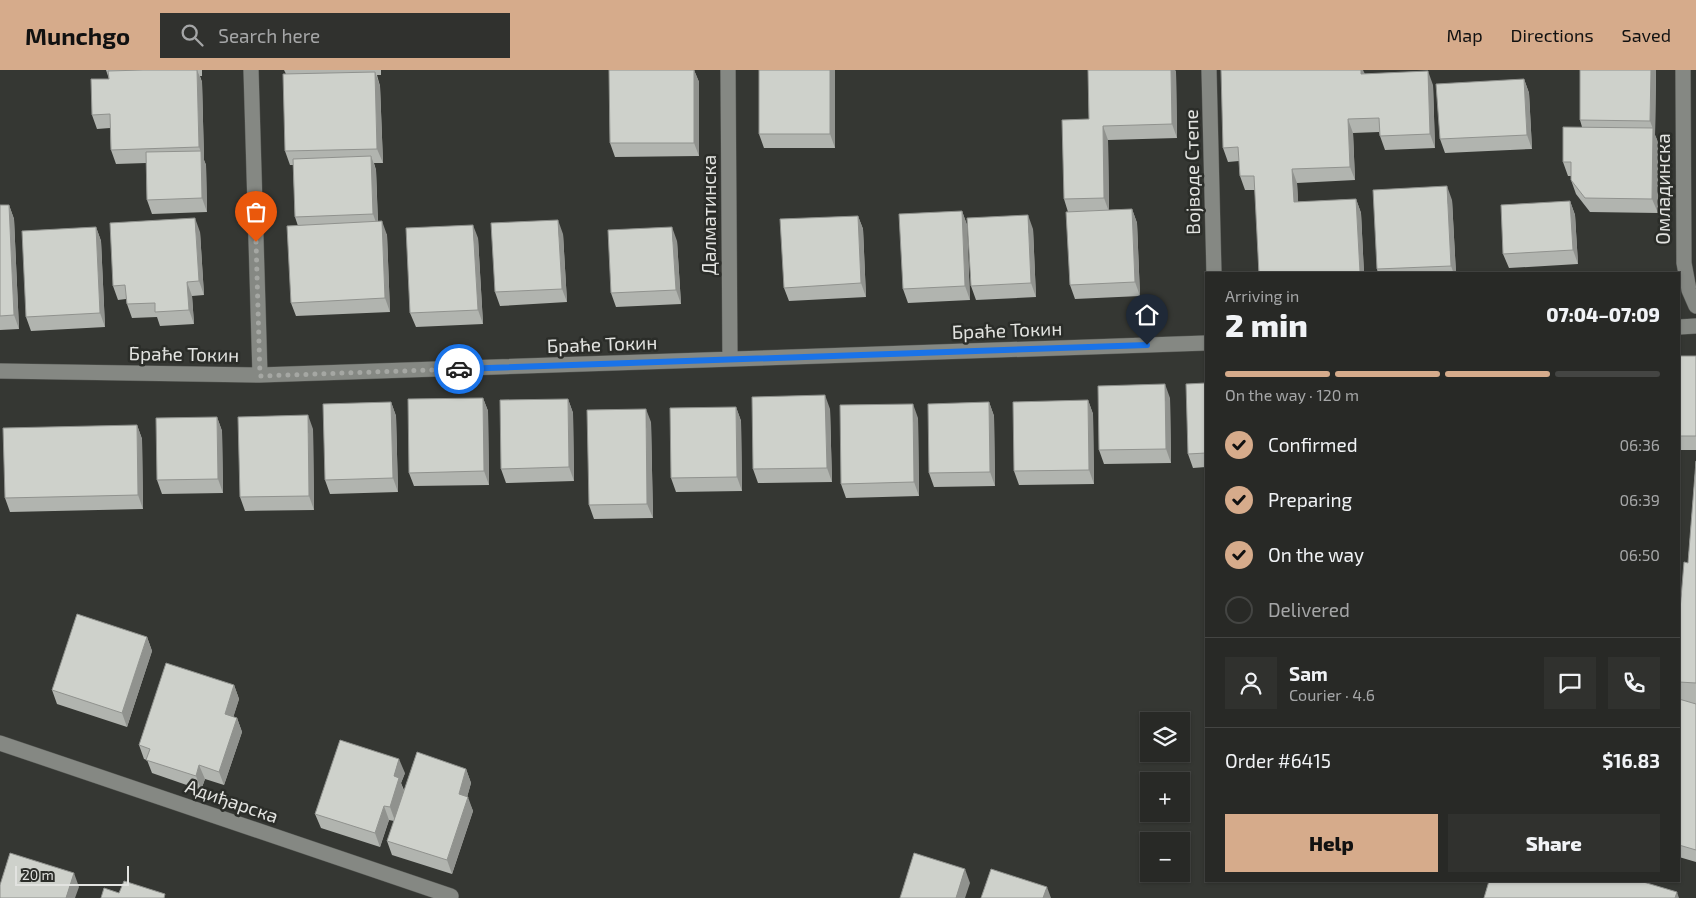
<!DOCTYPE html>
<html lang="en">
<head>
<meta charset="utf-8">
<style>
	:root { --surface:#282926; --page:#30312e; --text:#f1f3f6; --muted:#a5a6a7; --line:#444543; --accent:#d6ab8b }
	body { margin:0; font-family:"Exo 2",sans-serif; background:var(--page); color:var(--text); height:100vh; display:flex; flex-direction:column; font-size:19px; white-space:nowrap }
	* { box-sizing:border-box; margin:0 }
	p { font-size:16px; color:var(--muted) }
	.icon { flex:none; width:28px; height:28px; fill:none; stroke:currentColor; stroke-width:2; stroke-linecap:round; stroke-linejoin:round }
	.map { position:relative; flex:1; overflow:hidden }
	.side { position:absolute; left:1205px; top:202px; width:475px; height:610px; display:flex; flex-direction:column; background:var(--surface); border-radius:0px; box-shadow:0 1px 4px #0004,0 0 0 1px var(--line) }
	.side>* { flex:none }
	.tools { position:absolute; left:1140px; top:642px; display:grid; gap:10px }
	.tools a { display:grid; place-items:center; width:50px; height:50px; border-radius:0px; background:var(--surface); box-shadow:0 1px 4px #0004,0 0 0 1px var(--line); font-size:25px }
	.scale { position:absolute; left:15px; bottom:12px; width:114px; box-sizing:border-box; padding-left:5px; border:2px solid #e2e3e0; border-top:0; font-size:14px; line-height:18px; white-space:nowrap; color:#e2e3e0; -webkit-text-stroke:4px #2b2d29; paint-order:stroke }
	.pin { position:absolute; display:grid; place-items:center; width:42px; height:42px; color:#fff; margin:-51px -21px; border-radius:50% 50% 50% 0; rotate:-45deg; box-shadow:0 0 5px #0007 }
	.pin .icon { rotate:45deg }
	.courier { position:absolute; display:grid; place-items:center; width:50px; height:50px; margin:-25px; border:4px solid #1a73e8; border-radius:50%; background:#fff; color:#222; box-shadow:0 1px 6px #0007 }
	.headline em { font-style:normal; font-weight:800 }
	.headline div { display:flex; flex-direction:column-reverse }
	.headline { display:flex; align-items:center; justify-content:space-between; height:85px; padding:0 20px }
	h1 { font-size:32px; font-weight:800; line-height:38px }
	.bar { display:grid; grid-template-columns:repeat(4,1fr); gap:8px 5px; align-content:center; height:60px; padding:0 20px }
	.bar i { height:6px; border-radius:4px; background:var(--line) }
	.bar .selected { background:var(--accent) }
	.bar p { grid-column:span 4 }
	.line { display:flex; align-items:center; gap:12px; padding:0 20px; border-top:1px solid var(--line) }
	.line div { flex:1 }
	.round { display:grid; place-items:center; flex:none; width:52px; height:52px; border-radius:0px; background:var(--page) }
	ol { padding:0 20px; list-style:none }
	li { display:flex; align-items:center; gap:15px; height:55px }
	li p { margin-inline-start:auto }
	li .icon { padding:5px; border-radius:50%; background:var(--accent); color:#111; stroke-width:4 }
	li:last-child { color:var(--muted) }
	li i { width:28px; height:28px; border:2px solid var(--line); border-radius:50% }
	.primary-button { display:flex; gap:10px; margin-top:auto; padding:10px 20px }
	.primary-button a { flex:1; height:58px; border-radius:0px; background:var(--accent); color:#111; font-size:20px; font-weight:800; line-height:58px; text-align:center }
	.primary-button a+a { background:var(--page); color:var(--text) }
	header { display:flex; align-items:center; gap:30px; box-sizing:border-box; height:70px; padding:0 25px; background:var(--accent); color:#111 }
	header strong { font-size:24px }
	nav { display:flex; gap:28px; margin-inline-start:auto; font-size:18px }
	.search { width:350px; height:45px; background:var(--page); display:flex; align-items:center; gap:12px; box-sizing:border-box; padding:0 18px; border-radius:0px; color:var(--muted); font-size:19px }
	.map>svg:first-child { display:block }
</style>
</head>
<body>
<header>
<strong>Munchgo</strong>
<div class="search"><svg class="icon" aria-label="search" viewBox="0 0 24 24"><circle cx="10" cy="10" r="6"/><path d="M15 15l6 6"/></svg>Search here</div>
<nav><a>Map</a><a>Directions</a><a>Saved</a></nav>
</header>
<div class="map">
<svg width="1696" height="828" viewBox="0 0 1696 828">
	<rect width="100%" height="100%" fill="#353733"/>
	<g fill="none" stroke-linecap="round" stroke-linejoin="round">
		<g stroke="#545652" stroke-width="16">
			<path id="street" d="M251,0L260,305
				M728,0L730,289
				M1209,0L1214,204
				M1683,0L1684,193L1689,220L1696,236
				M1679,257L1696,256
				M0,301L260,305L1206,273
				M0,673L451,826"/>
		</g>
		<use href="#street" stroke="#858883" stroke-width="15"/>
	</g>
	<path fill="#b1b4af" d="M106,0H202V6H200L202,12L204,90L206,95L207,142L152,144L147,130L146,93L116,94L111,80L110,58L97,59L92,45L109,9Z
		M284,0H381V5H377L380,16L383,93H374L376,100L378,152L387,165L390,242L296,246L291,233L298,156L295,147L293,95H290L285,81L286,4Z
		M609,0H694L699,12V86L615,87L610,73Z
		M759,0H835V78H764L759,64Z
		M1088,0H1175L1176,2L1177,68L1108,70L1109,140L1132,139L1137,153L1140,226L1075,229L1070,215L1068,142L1064,129L1089,49Z
		M1656,0L1655,65L1658,72V143L1590,142L1576,124L1571,110V106H1568L1563,92L1582,57L1580,50Z
		M1365,4L1433,15L1435,78L1385,80L1380,66L1379,62L1353,63L1355,110L1297,113L1298,132L1356,129L1361,143L1364,204H1259L1255,120H1245L1240,106L1239,91L1228,92L1223,78Z
		M1524,9L1529,23L1532,79L1445,83L1440,69Z
		M1452,130L1456,204H1378L1377,199Z
		M1570,131L1575,145L1578,194L1509,198L1503,184Z
		M0,135H9L14,149L19,259L0,260Z
		M962,141L967,155L970,230L908,233L903,219Z
		M858,146L863,159L866,227L789,231L784,218Z
		M96,157L101,171L105,257L31,261L26,247Z
		M1033,159L1036,227L976,230L971,216Z
		M200,162L204,225L192,226L194,254L160,256L157,247L132,248L127,234L126,229L118,230L113,216Z
		M563,164L567,232L500,236L495,222Z
		M478,168L483,254L416,257L410,243Z
		M677,171L681,234L616,237L611,223Z
		M1679,286H1696V380H1679Z
		M1206,313V397L1193,398L1188,384Z
		M483,328L488,341L489,415L414,416L409,403Z
		M1170,328L1171,393L1104,394L1099,380Z
		M568,329L573,343L574,411L506,413L501,399Z
		M1088,330L1093,344L1094,414L1019,415L1014,401Z
		M391,332L396,346L398,422L330,424L325,410Z
		M989,332L994,346L995,416L934,417L929,403Z
		M736,337L741,351L742,421L676,422L671,408Z
		M830,339L832,412L758,413L753,399Z
		M217,347L222,361L223,423L162,424L157,410Z
		M918,348L919,426L846,428L841,414Z
		M651,352L653,448L594,449L589,435Z
		M137,355L142,369L143,439L10,442L5,428Z
		M313,359L314,440L245,441L240,427Z
		M1696,391V792L1679,787V629L1680,630L1679,625V552L1688,493Z
		M147,567L152,581L127,657L57,634L52,620Z
		M234,615L239,629L233,647L237,648L242,662L224,715L205,709L201,720L152,703L147,690L144,689L139,675Z
		M466,699L471,713L467,727L473,741L452,804L392,785L387,771L394,751L389,750L380,777L321,758L315,744L405,703L401,713L404,720Z"/>
	<path fill="#90928e" d="M197,0L202,12L204,90L206,95L207,142L202,128L201,82L199,77Z
		M694,0L699,12V86L694,73Z
		M830,0H835V78L830,64Z
		M1171,0H1175L1176,2L1177,68L1172,54Z
		M1361,0H1363L1366,6L1361,4Z
		M1651,0H1656L1655,65L1658,72V143L1652,129L1653,59L1650,51Z
		M1428,1L1433,15L1435,78L1430,64Z
		M375,2L380,16L383,93L377,79Z
		M1524,9L1529,23L1532,79L1527,65Z
		M1348,49L1353,63L1355,110L1350,97Z
		M1103,56L1108,70L1109,142L1104,128Z
		M371,86L376,100L378,158L373,144Z
		M1292,99L1297,113L1299,146L1294,132Z
		M1447,116L1452,130L1456,204H1454L1451,196Z
		M1356,129L1361,143L1364,204H1360V202Z
		M1570,131L1575,145L1578,194L1573,180Z
		M9,135L14,149L19,259L14,245Z
		M1132,139L1137,153L1140,226L1135,212Z
		M962,141L967,155L970,230L965,216Z
		M1028,145L1033,159L1036,227L1031,213Z
		M858,146L863,159L866,227L861,213Z
		M195,148L200,162L204,225L199,211Z
		M558,150L563,164L567,232L562,219Z
		M382,151L387,165L390,242L385,228Z
		M473,155L478,168L483,254L478,240Z
		M96,157L101,171L105,257L100,243Z
		M672,157L677,171L681,234L676,220Z
		M187,212L192,226L194,254L189,240Z
		M1165,314L1170,328L1171,393L1166,379Z
		M825,325L830,339L832,412L827,398Z
		M483,328L488,341L489,415L484,401Z
		M568,329L573,343L574,411L569,397Z
		M1088,330L1093,344L1094,414L1089,400Z
		M391,332L396,346L398,422L393,408Z
		M989,332L994,346L995,416L990,402Z
		M913,334L918,348L919,426L914,412Z
		M736,337L741,351L742,421L737,407Z
		M646,339L651,352L653,448L647,434Z
		M308,345L313,359L314,440L309,426Z
		M217,347L222,361L223,423L218,409Z
		M137,355L142,369L143,439L138,425Z
		M147,567L152,581L127,657L122,643Z
		M234,615L239,629L230,658L225,644Z
		M237,648L242,662L224,715L219,702Z
		M399,689L405,703L401,713L404,722L395,751L390,737L394,706Z
		M199,695L205,709L201,720L196,706Z
		M466,699L471,713L464,738L459,724Z
		M468,727L473,741L452,804L447,790Z
		M384,736L389,750L380,777L375,763Z
		M965,799L970,813L965,828H956Z
		M74,803L79,817L75,828H66Z
		M1047,817L1051,828H1043Z
		M1677,822L1679,828H1675Z"/>
	<path fill="#ced1cb" stroke="#90928e" d="M143,0H197L199,77L111,80L110,44L92,45L91,9H109L108,1Z
		M609,0H694V73H610Z
		M759,0H830V64H759Z
		M1088,0H1171L1172,54L1103,56L1104,128L1064,129L1062,50L1089,49Z
		M1221,0H1361V4L1428,1L1430,64L1380,66L1379,48L1348,49L1350,97L1292,99L1294,132L1356,129L1360,202L1322,204H1259L1254,106H1240L1238,77L1223,78Z
		M1580,0H1651L1650,51L1580,50Z
		M375,2L377,79L285,81L283,4Z
		M1524,9L1527,65L1440,69L1436,14Z
		M1563,57L1653,58L1652,129L1585,128L1571,110V92H1563Z
		M201,81L202,128L147,130L146,82Z
		M371,86L373,144L295,147L293,89Z
		M1447,116L1451,196L1377,199L1373,120Z
		M1570,131L1573,180L1503,184L1501,135Z
		M0,135H9L14,245L0,246Z
		M1132,139L1135,212L1070,215L1066,142Z
		M962,141L965,216L903,219L899,144Z
		M1028,145L1031,213L971,216L967,148Z
		M858,146L861,213L784,218L780,149Z
		M195,148L199,211L187,212L189,240L155,242V233L127,234L125,215L113,216L110,153Z
		M558,150L562,219L495,222L491,153Z
		M382,151L385,228L291,233L287,156Z
		M473,155L478,240L410,243L406,158Z
		M96,157L100,243L26,247L22,161Z
		M672,157L676,220L611,223L608,160Z
		M1679,286H1696V366H1679Z
		M1206,313V383L1188,384L1186,314Z
		M1165,314L1166,379L1099,380L1098,316Z
		M825,325L827,398L753,399L752,327Z
		M483,328L484,401L409,403L408,329Z
		M568,329L569,397L501,399L500,330Z
		M1088,330L1089,400L1014,401L1013,332Z
		M391,332L393,408L325,410L323,334Z
		M989,332L990,402L929,403L928,334Z
		M913,334L914,412L841,414L840,335Z
		M736,337L737,407L671,408L670,338Z
		M646,339L647,434L589,435L587,340Z
		M308,345L309,426L240,427L238,347Z
		M217,347L218,409L157,410L156,348Z
		M137,355L138,425L5,428L3,358Z
		M1696,391V613L1679,612V552L1684,492L1688,493Z
		M77,544L147,567L122,643L52,620Z
		M166,593L234,615L225,644L237,648L219,702L199,695L196,706L146,690L150,679L139,675Z
		M1679,629L1696,634V780L1679,775Z
		M340,670L399,689L394,706L399,708L390,737L384,736L375,763L315,744Z
		M417,682L466,699L459,724L468,727L447,790L387,771Z
		M10,783L74,803L66,828H0V815Z
		M914,783L965,799L956,828H900Z
		M991,799L1047,817L1043,828H981Z
		M124,811L165,824L164,828H101L104,818L119,823Z
		M1489,811H1640L1677,822L1675,828H1484Z"/>
	<g fill="none" stroke-linecap="round" stroke-linejoin="round">
		<path stroke="#a5a7a3" stroke-width="5" stroke-dasharray="0 9" d="M256,172L260,306L459,299"/>
		<path stroke="#1a73e8" stroke-width="6" d="M459,299L1147,275"/>
	</g>
	<g text-anchor="middle" stroke-width="5" stroke-linejoin="round" paint-order="stroke">
		<g font-size="19" fill="#e2e3e0" stroke="#2b2d29">
			<text transform="translate(1192 102) rotate(-91)" y="7">Војводе Степе</text>
			<text transform="translate(1663 119) rotate(-90)" y="7">Омладинска</text>
			<text transform="translate(709 145) rotate(-90)" y="7">Далматинска</text>
			<text transform="translate(1007 260) rotate(-2)" y="7">Браће Токин</text>
			<text transform="translate(602 274) rotate(-2)" y="7">Браће Токин</text>
			<text transform="translate(184 284) rotate(1)" y="7">Браће Токин</text>
			<text transform="translate(232 731) rotate(19)" y="7">Адиђарска</text>
		</g>
	</g>
</svg>
<div class="tools">
<a><svg class="icon" aria-label="layers" viewBox="0 0 24 24"><path d="M12 4l9 5-9 5-9-5zM3 14l9 5 9-5"/></svg></a>
<a>+</a>
<a>−</a>
</div>
<div class="scale">20 m</div>
<div class="pin" style="left:256px;top:172px;background:#ea580c"><svg class="icon" aria-label="bag" viewBox="0 0 24 24"><path d="M5 8h14l-1 12H6zM9 8a3 3 0 0 1 6 0"/></svg></div>
<div class="pin" style="left:1147px;top:275px;background:#1f2937"><svg class="icon" aria-label="home" viewBox="0 0 24 24"><path d="M3 11l9-7 9 7M6 9v11h12V9"/></svg></div>
<div class="courier" style="left:459px;top:299px"><svg class="icon" aria-label="car" viewBox="0 0 24 24"><path d="M5 17H2v-5l4-1 3-4h7l3 4 3 1v5h-3M9 17h6M6 11h13"/><circle cx="7" cy="17" r="2"/><circle cx="17" cy="17" r="2"/></svg></div>
<section class="side">
<div class="headline"><div><h1>2 min</h1><p>Arriving in</p></div><em>07:04–07:09</em></div>
<div class="bar"><i class="selected"></i><i class="selected"></i><i class="selected"></i><i></i><p>On the way · 120 m</p></div>
<ol>
<li><svg class="icon" aria-label="check" viewBox="0 0 24 24"><path d="M5 12l5 5 9-10"/></svg>Confirmed<p>06:36</p></li>
<li><svg class="icon" aria-label="check" viewBox="0 0 24 24"><path d="M5 12l5 5 9-10"/></svg>Preparing<p>06:39</p></li>
<li><svg class="icon" aria-label="check" viewBox="0 0 24 24"><path d="M5 12l5 5 9-10"/></svg>On the way<p>06:50</p></li>
<li><i></i>Delivered</li>
</ol>
<div class="line" style="height:90px"><a class="round"><svg class="icon" aria-label="person" viewBox="0 0 24 24"><circle cx="12" cy="8" r="4"/><path d="M4 21q1-7 8-7t8 7"/></svg></a><div><b>Sam</b><p>Courier · 4.6</p></div><a class="round"><svg class="icon" aria-label="chat" viewBox="0 0 24 24"><path d="M4 5h16v11H9l-5 4z"/></svg></a><a class="round"><svg class="icon" aria-label="phone" viewBox="0 0 24 24"><path d="M5 4h4l2 5-3 2q2 4 5 5l2-3 5 2v4C11 20 4 13 5 4z"/></svg></a></div>
<div class="line" style="height:65px"><div>Order #6415</div><b>$16.83</b></div>
<div class="primary-button"><a>Help</a><a>Share</a></div>
</section>
</div>
</body>
</html>
